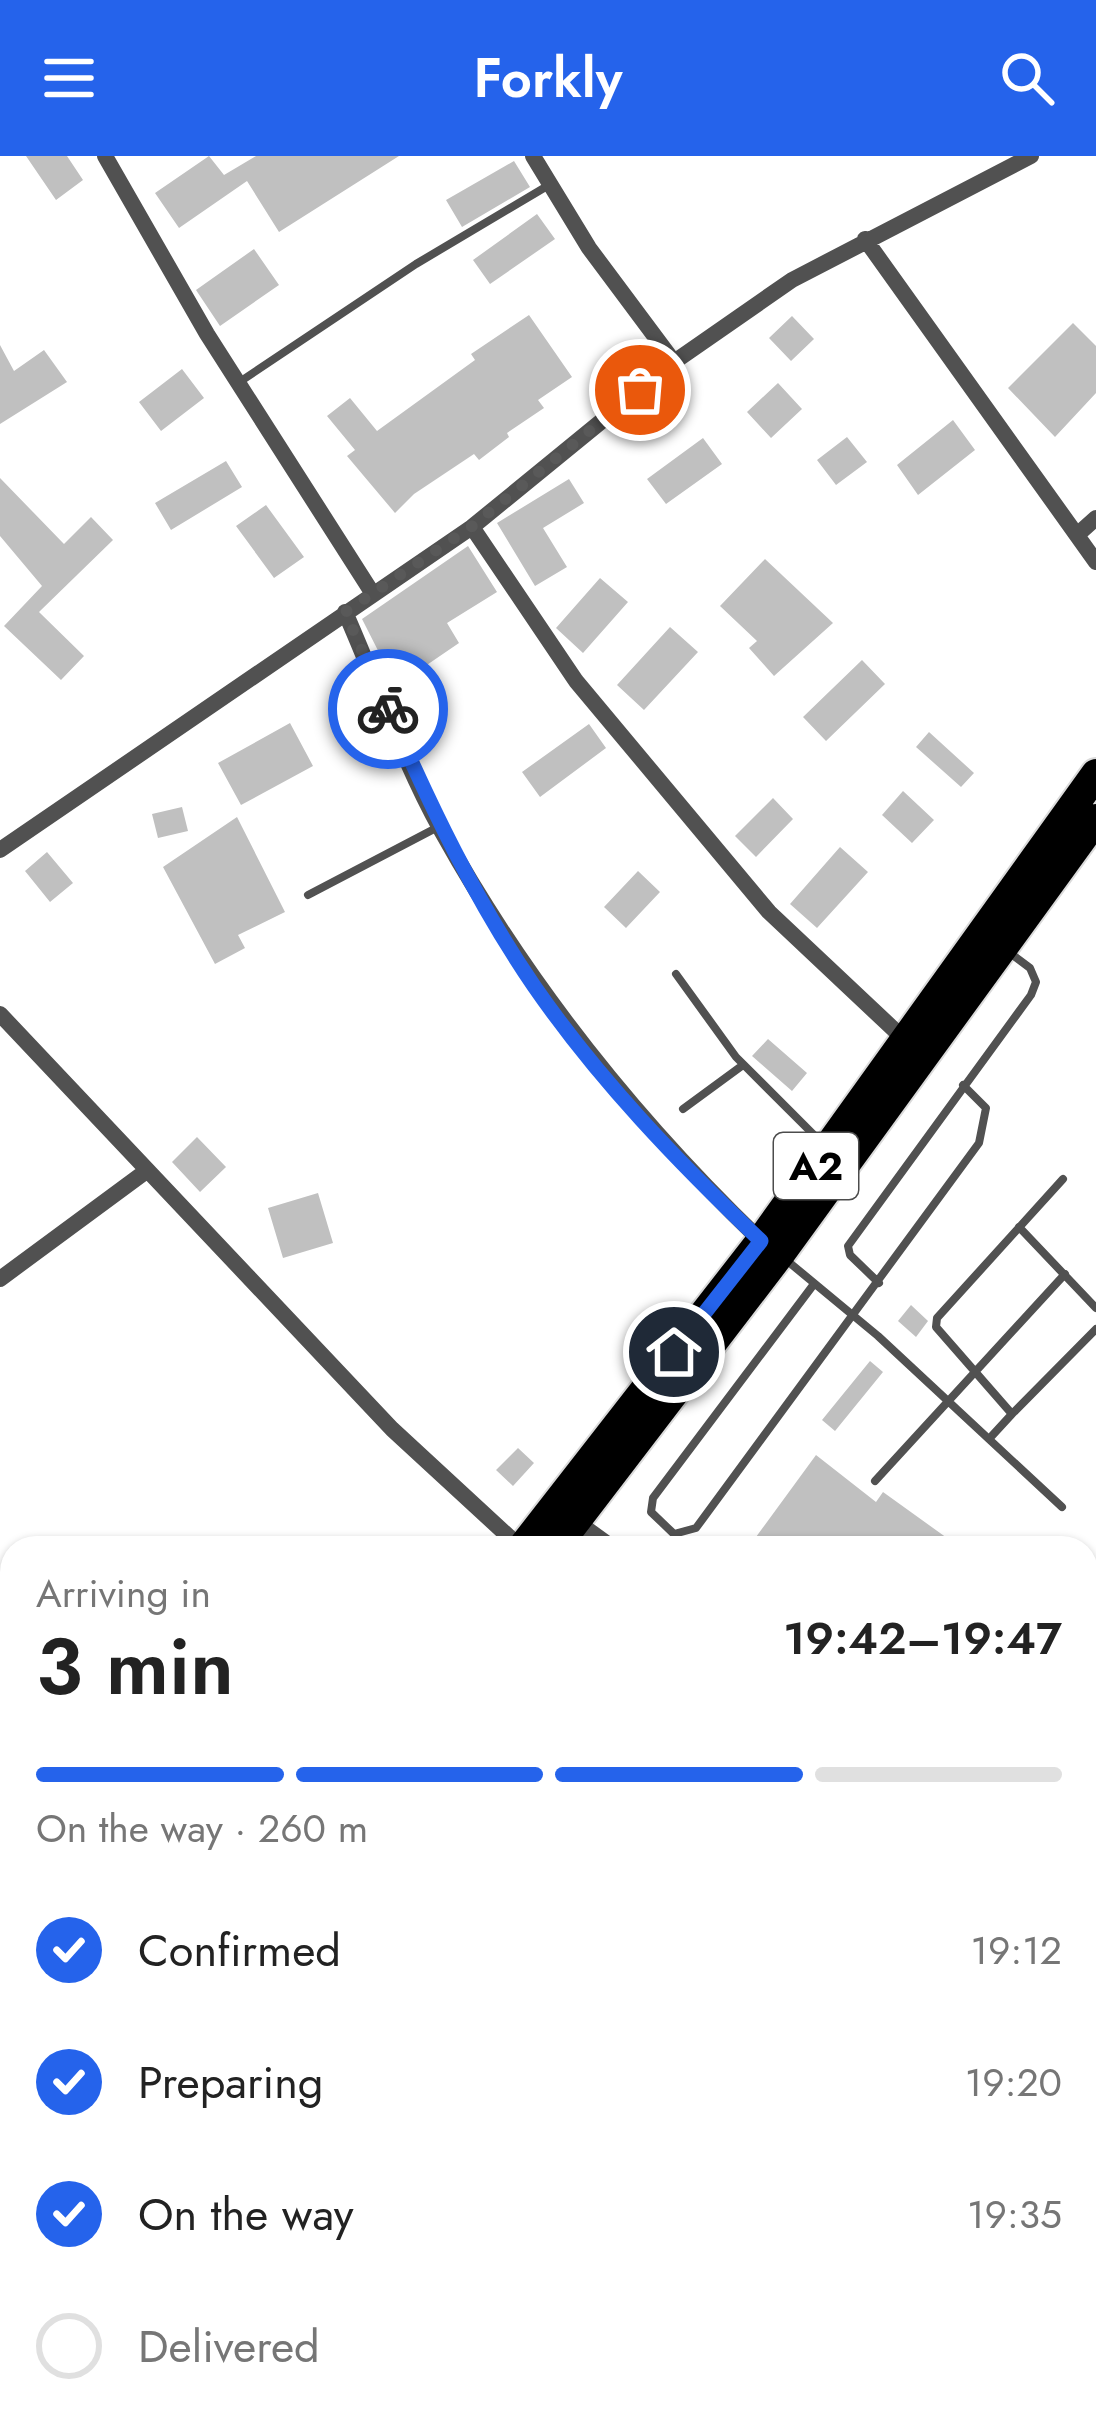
<!DOCTYPE html>
<html lang="en">
<head>
<meta charset="utf-8">
<style>
	:root { --surface:#fff; --page:#f6f6f6; --text:#222; --muted:#767676; --line:#e0e0e0; --accent:#2563eb }
	body { margin:0; font-family:Jost,sans-serif; background:var(--page); color:var(--text); height:100vh; display:flex; flex-direction:column; font-size:45px; white-space:nowrap }
	* { box-sizing:border-box; margin:0 }
	p { font-size:39px; color:var(--muted) }
	.icon { flex:none; width:66px; height:66px; fill:none; stroke:currentColor; stroke-width:2; stroke-linecap:round; stroke-linejoin:round }
	.map { position:relative; flex:1; overflow:hidden }
	.panel { position:absolute; left:0px; top:1380px; width:1098px; height:900px; display:flex; flex-direction:column; background:var(--surface); border-radius:36px 36px 0 0; box-shadow:0 3px 9px #0004 }
	.panel>* { flex:none }
	.pin { position:absolute; display:grid; place-items:center; width:102px; height:102px; color:#fff; margin:-51px; border:6px solid #fff; border-radius:50%; box-shadow:0 3px 12px #0007 }
	.courier { position:absolute; display:grid; place-items:center; width:120px; height:120px; margin:-60px; border:9px solid #2563eb; border-radius:50%; background:#fff; color:#222; box-shadow:0 3px 15px #0007 }
	.head em { font-style:normal; font-weight:600 }
	.head div { display:flex; flex-direction:column-reverse }
	.head { display:flex; align-items:center; justify-content:space-between; height:204px; padding:0 36px }
	h1 { font-size:78px; font-weight:600; line-height:90px }
	.bar { display:grid; grid-template-columns:repeat(4,1fr); gap:18px 12px; align-content:center; height:144px; padding:0 36px }
	.bar i { height:15px; border-radius:9px; background:var(--line) }
	.bar .current { background:var(--accent) }
	.bar p { grid-column:span 4 }
	ol { padding:0 36px; list-style:none }
	li { display:flex; align-items:center; gap:36px; height:132px }
	li p { margin-inline-start:auto }
	li .icon { padding:12px; border-radius:50%; background:var(--accent); color:#fff; stroke-width:4 }
	li:last-child { color:var(--muted) }
	li i { width:66px; height:66px; border:6px solid var(--line); border-radius:50% }
	header { display:flex; justify-content:space-between; align-items:center; height:156px; padding:0 36px; background:var(--accent); color:#fff; font-size:54px; font-weight:600 }
	.map>svg:first-child { display:block }
</style>
</head>
<body>
<header><svg class="icon" aria-label="menu" viewBox="0 0 24 24"><path d="M4 6h16M4 12h16M4 18h16"/></svg>Forkly<svg class="icon" aria-label="search" viewBox="0 0 24 24"><circle cx="10" cy="10" r="6"/><path d="M15 15l6 6"/></svg></header>
<div class="map">
<svg width="1096" height="2280" viewBox="0 0 1096 2280">
	<rect width="100%" height="100%" fill="#fff"/>
	<path fill="#c0c0c0" d="M26,0H67L83,24L56,44Z
		M209,0L224,19L256,0H399L279,76L247,25L179,72L155,37Z
		M514,5L530,31L462,71L446,44Z
		M537,58L555,83L490,128L473,104Z
		M254,93L279,129L220,170L196,134Z
		M529,159L572,221L538,244L544,252L507,277L509,281L479,304L474,298L414,338L395,357L347,300L355,294L327,260L350,242L377,275L475,204L471,198Z
		M792,160L814,183L791,205L769,182Z
		M1073,167L1096,190V237L1055,281L1008,232Z
		M0,189L14,215L44,194L67,226L0,268Z
		M182,213L204,242L161,275L139,246Z
		M778,227L802,253L771,282L747,256Z
		M953,264L975,294L918,339L897,309Z
		M847,281L867,306L836,329L817,304Z
		M703,282L722,308L666,348L647,323Z
		M226,305L242,331L171,374L155,347Z
		M0,322L64,388L91,361L113,384L39,456L84,500L61,524L4,470L42,430L0,380Z
		M569,323L584,347L543,372L567,411L535,430L497,367Z
		M266,349L304,401L274,422L236,370Z
		M468,390L497,436L447,467L459,487L396,530L362,463Z
		M765,403L833,467L774,520L749,492L757,485L720,450Z
		M600,422L628,446L583,497L556,472Z
		M670,471L698,496L644,554L617,529Z
		M862,504L885,528L826,585L803,561Z
		M290,567L313,610L241,649L218,607Z
		M589,568L606,592L540,641L522,616Z
		M929,576L974,617L961,631L916,591Z
		M903,635L934,664L912,687L882,659Z
		M773,642L793,663L756,701L735,680Z
		M182,651L188,675L158,682L152,658Z
		M237,661L285,756L238,779L245,792L215,808L163,711Z
		M840,691L868,716L817,772L790,748Z
		M47,696L73,727L50,746L25,715Z
		M638,715L660,736L626,772L604,751Z
		M768,883L807,917L792,935L752,900Z
		M197,981L226,1011L200,1036L172,1006Z
		M318,1037L333,1087L283,1102L268,1052Z
		M911,1149L928,1165L916,1181L898,1165Z
		M870,1205L883,1216L835,1275L822,1264Z
		M518,1292L534,1307L513,1330L496,1314Z
		M816,1299L876,1346L883,1336L947,1382L940,1392H748Z"/>
	<g fill="none" stroke-linecap="round" stroke-linejoin="round">
		<g stroke="#dbdbdb" stroke-width="34">
			<path id="highway" d="M522,1392L761,1085L1096,618
				M555,1392L780,1098L1096,663
				M0,2116L12,2100
				M0,2157L12,2140"/>
		</g>
		<path stroke="#515151" stroke-width="8" d="M238,227L416,108L549,29
			M308,739L438,671
			M676,818L736,901L823,988
			M683,953L743,909
			M1063,1023L937,1162L936,1171L1012,1258L1096,1173
			M1019,1071L1096,1152
			M785,1103L878,1180L1062,1351
			M879,1127L850,1099L848,1090L1031,839L1036,826L1030,812L1006,794
			M814,1128L653,1342L651,1356L674,1378L696,1372L979,987L986,952L963,929
			M989,1283L1012,1258
			M875,1325L1065,1118
			M0,1933L12,1939
			M0,2001L12,1985
			M0,2070L12,2090"/>
		<path stroke="#515151" stroke-width="16" d="M105,0L207,178L373,438
			M533,0L589,92L674,206
			M865,83L1096,406
			M472,371L576,525L769,756L905,884
			M1077,379L1096,362
			M345,456C377,528 403,606 441,674C527,829 633,962 761,1085
			M0,694L472,371L674,206L792,124L1031,0
			M0,858L392,1273L521,1392
			M0,1123L145,1016
			M573,1363L613,1392
			M0,1619L12,1628
			M1086,1625L1096,1616
			M1086,1742L1096,1750
			M1051,2268L1069,2280
			M521,2280L531,2268"/>
		<use href="#highway" stroke="#000" stroke-width="30"/>
	</g>
	<g fill="none" stroke-linecap="round" stroke-linejoin="round">
		<path stroke="#595959" stroke-width="12" stroke-dasharray="0 21.6" d="M388,553L345,456L472,370L640,234"/>
		<path stroke="#2563eb" stroke-width="15" d="M388,553C430,649 475,744 534,830C599,924 679,1007 761,1085L674,1196"/>
	</g>
	<g text-anchor="middle" stroke-width="10" stroke-linejoin="round" paint-order="stroke">
		<rect fill="#fff" stroke="#4c4c4c" stroke-width="3" x="774" y="977" width="84" height="66" rx="9"/>
		<g font-size="39" font-weight="bold" fill="#000">
			<text x="816" y="1024">A2</text>
		</g>
	</g>
</svg>
<div class="pin" style="left:640px;top:234px;background:#ea580c"><svg class="icon" aria-label="bag" viewBox="0 0 24 24"><path d="M5 8h14l-1 12H6zM9 8a3 3 0 0 1 6 0"/></svg></div>
<div class="pin" style="left:674px;top:1196px;background:#1f2937"><svg class="icon" aria-label="home" viewBox="0 0 24 24"><path d="M3 11l9-7 9 7M6 9v11h12V9"/></svg></div>
<div class="courier" style="left:388px;top:553px"><svg class="icon" aria-label="bike" viewBox="0 0 24 24"><circle cx="6" cy="16" r="4"/><circle cx="18" cy="16" r="4"/><path d="M6 16l4-8h5l3 8M10 8l3 8H6M13 5h3"/></svg></div>
<section class="panel">
<div class="head"><div><h1>3 min</h1><p>Arriving in</p></div><em>19:42–19:47</em></div>
<div class="bar"><i class="current"></i><i class="current"></i><i class="current"></i><i></i><p>On the way · 260 m</p></div>
<ol>
<li><svg class="icon" aria-label="check" viewBox="0 0 24 24"><path d="M5 12l5 5 9-10"/></svg>Confirmed<p>19:12</p></li>
<li><svg class="icon" aria-label="check" viewBox="0 0 24 24"><path d="M5 12l5 5 9-10"/></svg>Preparing<p>19:20</p></li>
<li><svg class="icon" aria-label="check" viewBox="0 0 24 24"><path d="M5 12l5 5 9-10"/></svg>On the way<p>19:35</p></li>
<li><i></i>Delivered</li>
</ol>
</section>
</div>
</body>
</html>
